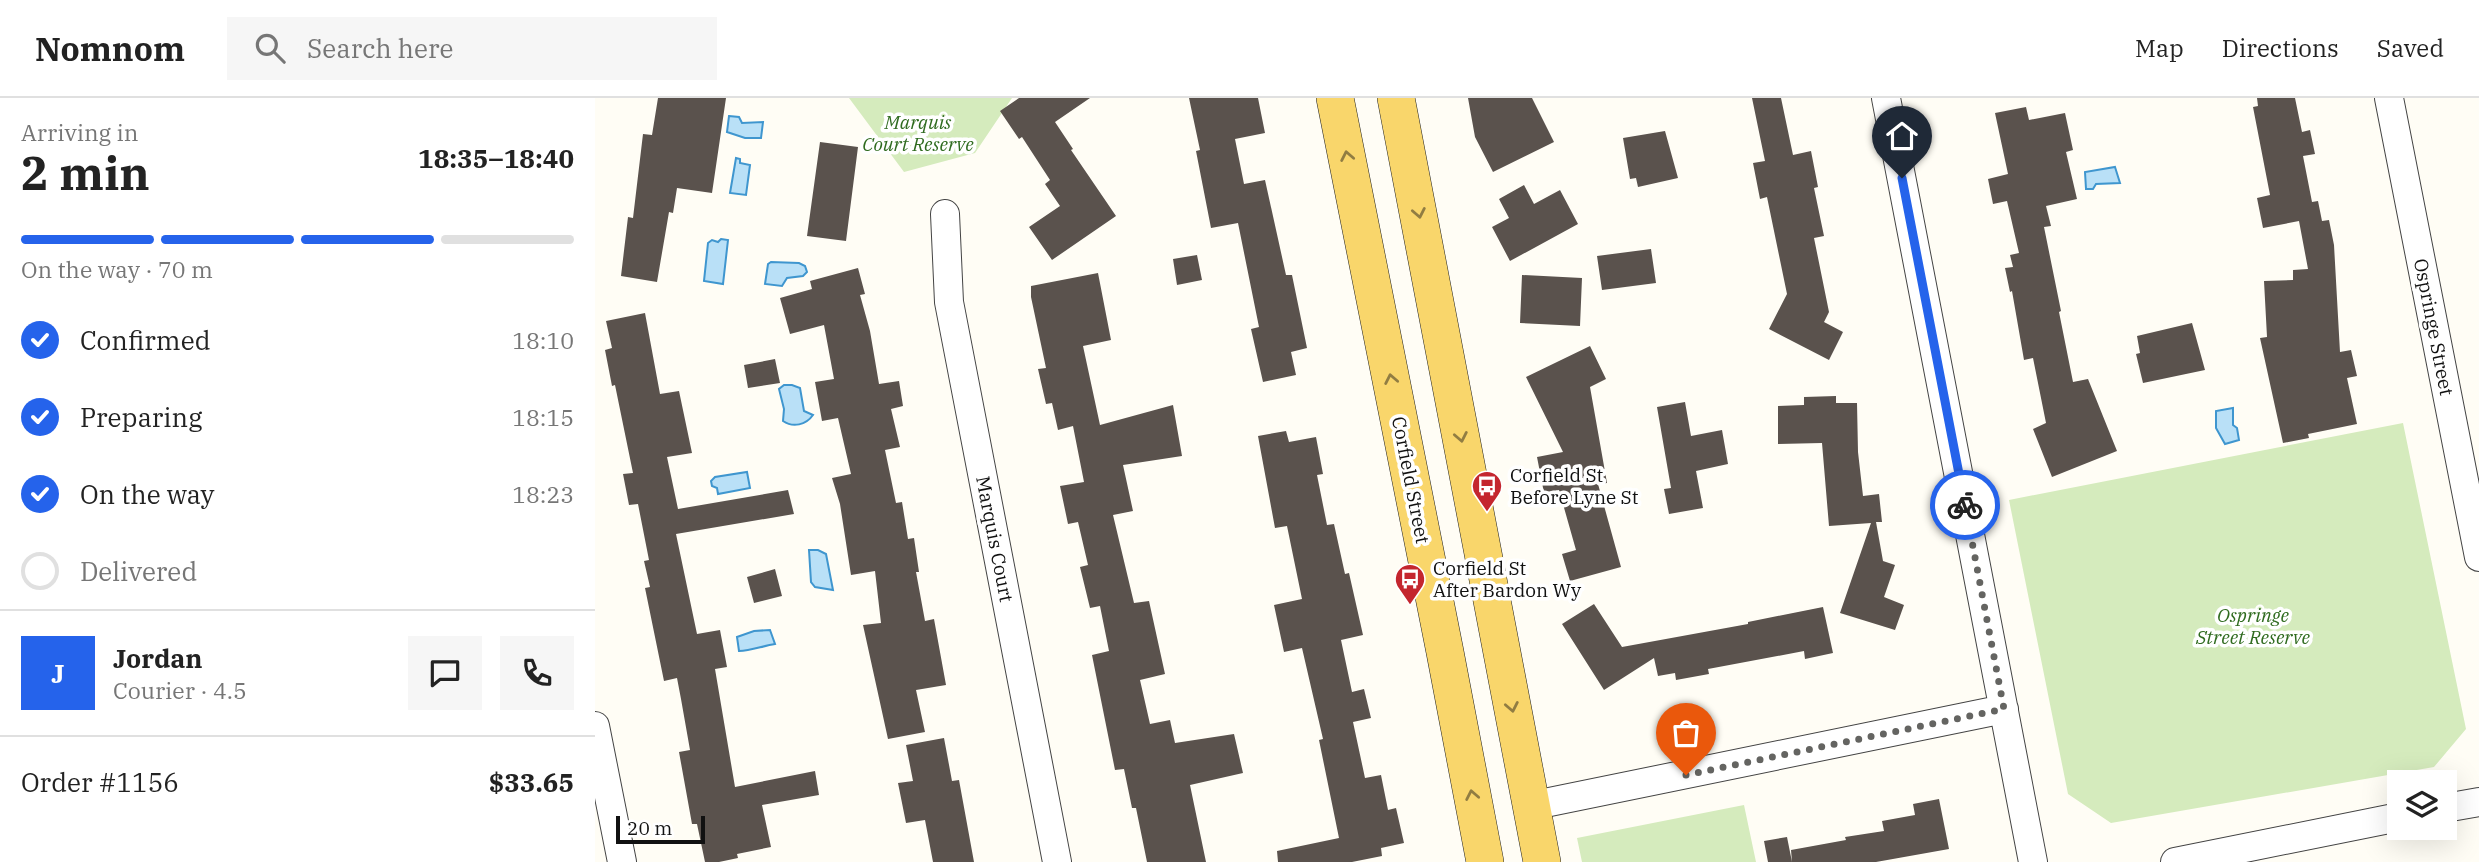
<!DOCTYPE html>
<html lang="en">
<head>
<meta charset="utf-8">
<style>
	:root { --surface:#fff; --page:#f6f6f6; --text:#222; --muted:#767676; --line:#e0e0e0; --accent:#2563eb }
	body { margin:0; font-family:"IBM Plex Serif",serif; background:var(--page); color:var(--text); height:100vh; display:flex; flex-direction:column; font-size:26px; white-space:nowrap }
	* { box-sizing:border-box; margin:0 }
	p { font-size:23px; color:var(--muted) }
	.icon { flex:none; width:38px; height:38px; fill:none; stroke:currentColor; stroke-width:2; stroke-linecap:round; stroke-linejoin:round }
	.map { position:relative; flex:1; overflow:hidden }
	.drawer { display:flex; flex-direction:column; background:var(--surface); width:595px }
	.drawer>* { flex:none }
	.fabs { position:absolute; left:1792px; top:672px; display:grid; gap:14px }
	.fabs a { display:grid; place-items:center; width:70px; height:70px; border-radius:0px; background:var(--surface); box-shadow:0 7px 28px #0002; font-size:35px }
	.scale { position:absolute; left:21px; bottom:18px; width:89px; box-sizing:border-box; padding-left:7px; border:4px solid #111; border-top:0; font-size:19px; line-height:24px; white-space:nowrap; color:#111; -webkit-text-stroke:5px #fff; paint-order:stroke }
	.pin { position:absolute; display:grid; place-items:center; width:60px; height:60px; color:#fff; margin:-72px -30px; border-radius:50% 50% 50% 0; rotate:-45deg; box-shadow:0 0 7px #0007 }
	.pin .icon { rotate:45deg }
	.courier { position:absolute; display:grid; place-items:center; width:70px; height:70px; margin:-35px; border:5px solid #2563eb; border-radius:50%; background:#fff; color:#222; box-shadow:0 2px 9px #0007 }
	.head em { font-style:normal; font-weight:800 }
	.head div { display:flex; flex-direction:column-reverse }
	.head { display:flex; align-items:center; justify-content:space-between; height:119px; padding:0 21px }
	h1 { font-size:46px; font-weight:800; line-height:52px }
	.bar { display:grid; grid-template-columns:repeat(4,1fr); gap:10px 7px; align-content:center; height:84px; padding:0 21px }
	.bar i { height:9px; border-radius:5px; background:var(--line) }
	.bar .selected { background:var(--accent) }
	.bar p { grid-column:span 4 }
	.line { display:flex; align-items:center; gap:18px; padding:0 21px; border-top:2px solid var(--line) }
	.line div { flex:1 }
	.round { display:grid; place-items:center; flex:none; width:74px; height:74px; border-radius:0px; background:var(--page) }
	ol { padding:0 21px; list-style:none }
	li { display:flex; align-items:center; gap:21px; height:77px }
	li p { margin-inline-start:auto }
	li .icon { padding:7px; border-radius:50%; background:var(--accent); color:#fff; stroke-width:4 }
	li:last-child { color:var(--muted) }
	li i { width:38px; height:38px; border:4px solid var(--line); border-radius:50% }
	header { display:flex; align-items:center; gap:42px; box-sizing:border-box; height:98px; padding:0 35px; background:var(--surface); border-bottom:2px solid var(--line) }
	header strong { font-size:33px }
	nav { display:flex; gap:38px; margin-inline-start:auto; font-size:24px }
	.search { width:490px; height:63px; background:var(--page); display:flex; align-items:center; gap:18px; box-sizing:border-box; padding:0 24px; border-radius:0px; color:var(--muted); font-size:26px }
	main { display:flex; flex:1; min-height:0 }
	.map>svg:first-child { display:block }
</style>
</head>
<body>
<header>
<strong>Nomnom</strong>
<div class="search"><svg class="icon" aria-label="search" viewBox="0 0 24 24"><circle cx="10" cy="10" r="6"/><path d="M15 15l6 6"/></svg>Search here</div>
<nav><a>Map</a><a>Directions</a><a>Saved</a></nav>
</header>
<main>
<section class="drawer">
<div class="head"><div><h1>2 min</h1><p>Arriving in</p></div><em>18:35–18:40</em></div>
<div class="bar"><i class="selected"></i><i class="selected"></i><i class="selected"></i><i></i><p>On the way · 70 m</p></div>
<ol>
<li><svg class="icon" aria-label="check" viewBox="0 0 24 24"><path d="M5 12l5 5 9-10"/></svg>Confirmed<p>18:10</p></li>
<li><svg class="icon" aria-label="check" viewBox="0 0 24 24"><path d="M5 12l5 5 9-10"/></svg>Preparing<p>18:15</p></li>
<li><svg class="icon" aria-label="check" viewBox="0 0 24 24"><path d="M5 12l5 5 9-10"/></svg>On the way<p>18:23</p></li>
<li><i></i>Delivered</li>
</ol>
<div class="line" style="height:126px"><b class="round" style="background:var(--accent);color:#fff">J</b><div><b>Jordan</b><p>Courier · 4.5</p></div><a class="round"><svg class="icon" aria-label="chat" viewBox="0 0 24 24"><path d="M4 5h16v11H9l-5 4z"/></svg></a><a class="round"><svg class="icon" aria-label="phone" viewBox="0 0 24 24"><path d="M5 4h4l2 5-3 2q2 4 5 5l2-3 5 2v4C11 20 4 13 5 4z"/></svg></a></div>
<div class="line" style="height:91px"><div>Order #1156</div><b>$33.65</b></div>
</section>
<div class="map">
<svg width="1884" height="764" viewBox="0 0 1884 764">
	<rect width="100%" height="100%" fill="#fffdf5"/>
	<path fill="#d5ebbd" d="M254,0H417L380,55L309,74Z
		M1808,325L1871,631L1839,669L1516,725L1473,696L1414,402Z
		M1149,707L1161,764H987L982,740Z"/>
	<path fill="#b9e0f7" stroke="#3f96cf" stroke-width="2" d="M134,18L144,19L147,25L168,24L166,40H150L132,34Z
		M141,60L145,61V65L155,67L151,97L135,95Z
		M1520,69L1525,85L1501,86L1498,91H1491L1490,74Z
		M126,141L133,142L128,186L109,183L113,145L117,142L123,144Z
		M176,164L204,165L210,168L212,174L208,178L192,180L187,188L170,186L173,166Z
		M189,287H197L205,290L209,313L218,317C211,327 198,330 188,323L189,311L184,291Z
		M1638,310V327L1642,330L1644,342L1630,346L1621,330V313Z
		M152,374L155,390L123,396L122,390L117,388L116,383L120,379Z
		M214,452H223L231,456L238,492L220,489L216,484Z
		M175,532L180,546C167,548 156,553 144,553L142,539L159,533Z"/>
	<path fill="#5a524d" d="M63,0H131L117,95L82,90L78,115L74,114L62,184L26,178L33,119L38,120L48,36L57,37Z
		M424,0H495L460,24L478,51L476,52L521,118L457,162L434,129L465,108L450,86L455,82L427,39L424,41L405,13Z
		M594,0H663L670,35L640,41L649,86L670,82L691,177H697L712,250L696,254L701,277L668,284L656,231L664,229L643,125L616,130L601,53L605,52Z
		M873,0H937L959,44L898,74L880,39Z
		M1157,0H1186L1198,57L1216,53L1223,89L1219,90L1229,138L1219,140L1234,214L1229,224L1248,234L1234,262L1174,231L1192,196L1172,99L1165,101L1158,65L1170,63Z
		M1662,0H1700L1707,34L1715,32L1720,56L1708,58L1717,104L1723,103L1727,123L1734,122L1739,147L1745,254L1756,252L1762,278L1752,280L1762,326L1713,336L1714,340L1688,345L1665,240L1672,239L1669,183L1698,182V172L1713,171L1704,123L1668,130L1662,100L1675,97L1658,9L1663,8Z
		M1431,9L1434,22L1470,15L1478,52L1471,54L1482,101L1451,108L1456,128L1449,129L1466,213L1464,214L1478,284L1493,281L1522,353L1457,379L1438,331L1451,325L1438,260L1429,262L1417,193L1415,194L1410,170L1418,169L1415,157L1424,155L1412,103L1398,106L1393,81L1413,76L1400,15Z
		M1070,33L1083,80L1043,89L1041,80L1035,81L1028,40Z
		M225,44L263,49L251,143L212,138Z
		M929,87L939,106L965,92L983,126L915,163L897,129L914,120L904,101Z
		M1056,151L1061,185L1007,192L1002,158Z
		M602,157L607,182L582,187L578,161Z
		M263,170L270,196L265,197L275,233L284,286L304,283L308,308L296,311L305,349L290,352L301,405L307,404L313,441L319,440L324,474H321L330,523L339,521L351,587L321,592L330,634L293,641L268,527L286,525L280,473L256,477L245,406L237,380L256,376L243,320L227,323L220,284L239,281L229,227L195,236L185,200L217,191L215,183Z
		M503,175L516,242L488,248L505,327L578,307L587,358L528,367L538,413L518,417L539,505L554,503L570,576L545,582L555,626L575,622L580,645L639,636L648,675L595,687L611,764H552L541,710H537L529,671L520,672L497,557L514,553L505,508L495,510L485,469L493,467L483,424L473,426L465,388L489,384L478,328L463,332L457,305L451,306L443,271L451,270L436,199V188Z
		M927,177L987,180L985,228L925,225Z
		M50,215L65,296L84,293L97,355L72,359L83,411L193,392L199,416L81,436L102,536L125,532L132,569L120,571L140,689L220,673L224,697L167,707L176,749L142,756L143,760L124,764H110L102,726H97L84,654L95,652L86,601L82,580L69,583L50,490L55,489L49,463L54,462L43,406L34,407L28,376L38,375L20,287L17,288L10,252L17,250L11,223Z
		M1597,225L1610,272L1548,285L1541,256L1545,255L1542,238Z
		M995,248L1011,281L995,289L1012,385L1003,386L1026,469L975,483L967,456L981,452L964,392L949,395L942,359L968,354L931,279Z
		M180,261L185,285L153,290L149,267Z
		M1241,298V305H1262L1263,354L1268,398L1284,396L1287,424H1281L1288,463L1300,467L1289,499L1309,507L1300,532L1245,515L1276,425L1234,428L1227,345L1183,346V308L1209,307V299Z
		M1090,304L1096,338L1127,332L1133,366L1101,373L1108,410L1074,416L1069,391L1076,390L1062,309Z
		M691,333L694,344L721,339L728,376L722,377L732,427L739,426L750,476L754,475L768,537L746,542L757,594L769,591L776,620L758,624L770,680L786,677L793,712L801,710L809,745L786,750L787,758L757,764H683L682,753L744,740L724,642L728,641L707,550L689,554L679,507L707,501L692,428L680,430L663,338Z
		M180,471L187,498L159,505L152,479Z
		M999,506L1027,549L1153,526V524L1228,509L1238,555L1210,561L1209,553L1113,571L1114,576L1081,582L1080,575L1063,578L1059,560L1009,592L967,526Z
		M349,640L357,683L364,682L379,764H338L330,722L311,725L303,685L318,683L311,647Z
		M1344,701L1354,751L1281,764H1197L1196,752L1251,742L1250,739L1289,733L1287,723L1320,717L1318,706Z
		M1192,739L1197,764H1173L1169,743Z"/>
	<g fill="none" stroke-linecap="round" stroke-linejoin="round">
		<g stroke="#444" stroke-width="30">
			<path id="minor" d="M1291,0L1438,764
				M1794,0L1884,459
				M350,116L354,204L462,764
				M0,628L27,764
				M935,708L1409,611
				M1850,710L1884,704
				M1580,764L1804,719"/>
		</g>
		<g stroke="#222" stroke-width="38">
			<path id="major" d="M740,0L850,554L890,764
				M801,0L947,764"/>
		</g>
		<use href="#minor" stroke="#fff" stroke-width="28"/>
		<use href="#major" stroke="#f9d66b" stroke-width="37"/>
	</g>
	<defs><path id="oneway-chevron" d="M-2-3.5L2.5 0L-2 3.5" fill="none" stroke-width="1.6" stroke-linecap="round" stroke-linejoin="round" transform="scale(1.75)"/></defs>
	<g stroke="#917d42">
		<use href="#oneway-chevron" transform="translate(752 58) rotate(-101)"/>
		<use href="#oneway-chevron" transform="translate(824 115) rotate(79)"/>
		<use href="#oneway-chevron" transform="translate(796 281) rotate(-101)"/>
		<use href="#oneway-chevron" transform="translate(866 339) rotate(79)"/>
		<use href="#oneway-chevron" transform="translate(917 609) rotate(79)"/>
		<use href="#oneway-chevron" transform="translate(877 697) rotate(-101)"/>
	</g>
	<g fill="none" stroke-linecap="round" stroke-linejoin="round">
		<path stroke="#646461" stroke-width="7" stroke-dasharray="0 12.6" d="M1091,677L1409,611L1370,407"/>
		<path stroke="#2563eb" stroke-width="9" d="M1307,80L1370,407"/>
	</g>
	<defs>
		<g id="bus-pin" transform="scale(1.575)"><path d="M0 17L-7.5 6A9.5 9.5 0 1 1 7.5 6Z" fill="#c4262e" stroke="#fff"/><path d="M-5-6H5V4H4V6H2V4H-2V6H-4V4H-5ZM-3.5-4V0h7V-4ZM-3.5 1.2v1.5H-2V1.2ZM2 1.2v1.5H3.5V1.2Z" fill="#fff"/></g>
	</defs>
	<g fill-rule="evenodd">
		<use href="#bus-pin" x="892" y="388"/>
		<use href="#bus-pin" x="815" y="481"/>
	</g>
	<g text-anchor="middle" stroke-width="7" stroke-linejoin="round" paint-order="stroke">
		<g font-size="19" font-style="italic" fill="#2f6b1f" stroke="#fff">
			<text x="323" y="31">Marquis<tspan x="323" dy="22">Court Reserve</tspan></text>
			<text x="1658" y="524">Ospringe<tspan x="1658" dy="22">Street Reserve</tspan></text>
		</g>
		<g font-size="19" fill="#111" stroke="#fff">
			<text transform="translate(1839 229) rotate(79)" y="7">Ospringe Street</text>
			<text transform="translate(816 382) rotate(79)" y="7">Corfield Street</text>
			<text transform="translate(400 441) rotate(79)" y="7">Marquis Court</text>
		</g>
		<g font-size="19" fill="#111" stroke="#fff" text-anchor="start">
			<text x="915" y="384">Corfield St<tspan x="915" dy="22">Before Lyne St</tspan></text>
			<text x="838" y="477">Corfield St<tspan x="838" dy="22">After Bardon Wy</tspan></text>
		</g>
	</g>
</svg>
<div class="fabs">
<a><svg class="icon" aria-label="layers" viewBox="0 0 24 24"><path d="M12 4l9 5-9 5-9-5zM3 14l9 5 9-5"/></svg></a>
</div>
<div class="scale">20 m</div>
<div class="pin" style="left:1091px;top:677px;background:#ea580c"><svg class="icon" aria-label="bag" viewBox="0 0 24 24"><path d="M5 8h14l-1 12H6zM9 8a3 3 0 0 1 6 0"/></svg></div>
<div class="pin" style="left:1307px;top:80px;background:#1f2937"><svg class="icon" aria-label="home" viewBox="0 0 24 24"><path d="M3 11l9-7 9 7M6 9v11h12V9"/></svg></div>
<div class="courier" style="left:1370px;top:407px"><svg class="icon" aria-label="bike" viewBox="0 0 24 24"><circle cx="6" cy="16" r="4"/><circle cx="18" cy="16" r="4"/><path d="M6 16l4-8h5l3 8M10 8l3 8H6M13 5h3"/></svg></div>
</div>
</main>
</body>
</html>
